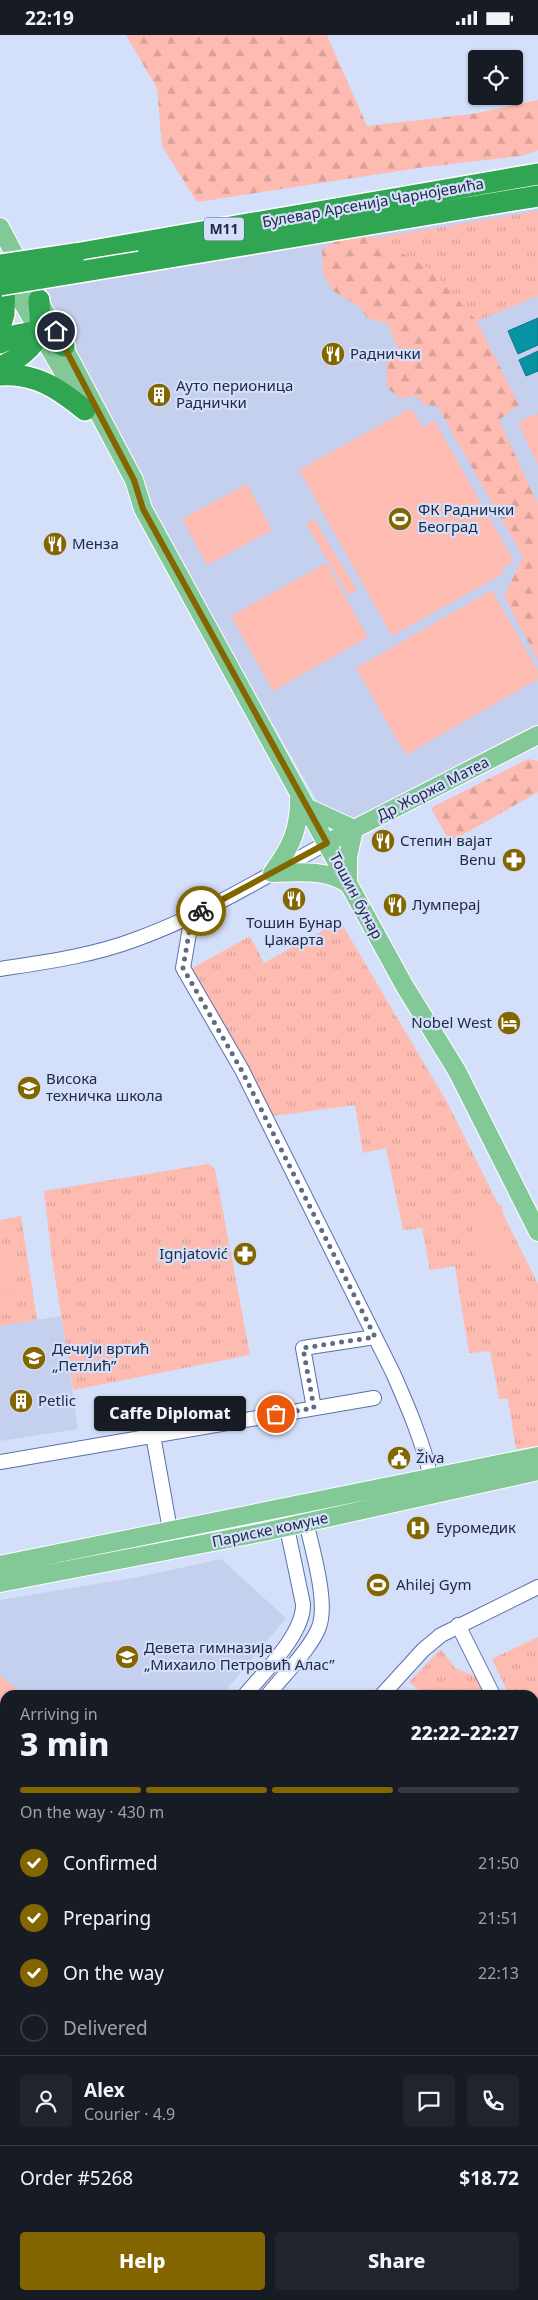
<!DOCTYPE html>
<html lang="en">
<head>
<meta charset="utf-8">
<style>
	:root { --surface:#171b24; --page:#20242c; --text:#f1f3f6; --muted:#9ea1a6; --line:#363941; --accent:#836600 }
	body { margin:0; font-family:"Noto Sans",sans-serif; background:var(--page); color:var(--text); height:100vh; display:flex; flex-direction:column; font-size:19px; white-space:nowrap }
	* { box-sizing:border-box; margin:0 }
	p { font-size:16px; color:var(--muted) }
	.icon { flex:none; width:28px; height:28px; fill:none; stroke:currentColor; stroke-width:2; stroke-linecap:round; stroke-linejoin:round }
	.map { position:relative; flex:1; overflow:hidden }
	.drawer { position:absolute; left:0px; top:1655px; width:539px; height:610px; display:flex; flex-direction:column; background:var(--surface); border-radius:15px 15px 0 0; box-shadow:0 1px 4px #0004 }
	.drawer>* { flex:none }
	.controls { position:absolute; left:468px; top:15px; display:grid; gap:10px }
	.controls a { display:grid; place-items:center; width:55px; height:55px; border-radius:5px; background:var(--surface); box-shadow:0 1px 4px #0004; font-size:25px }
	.pin { position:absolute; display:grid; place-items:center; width:42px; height:42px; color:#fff; margin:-21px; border:2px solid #fff; border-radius:50%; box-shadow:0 1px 5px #0007 }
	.courier { position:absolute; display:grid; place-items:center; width:50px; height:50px; margin:-25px; border:4px solid #836600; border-radius:50%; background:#fff; color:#222; box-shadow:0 1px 6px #0007 }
	.bubble { position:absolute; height:35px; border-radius:5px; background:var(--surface); box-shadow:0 1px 4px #0004; font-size:16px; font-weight:800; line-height:35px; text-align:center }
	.head em { font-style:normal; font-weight:800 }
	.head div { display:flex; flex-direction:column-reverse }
	.head { display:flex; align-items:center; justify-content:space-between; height:85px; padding:0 20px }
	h1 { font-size:32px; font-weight:800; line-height:38px }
	.bar { display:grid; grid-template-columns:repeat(4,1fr); gap:8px 5px; align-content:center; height:60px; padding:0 20px }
	.bar i { height:6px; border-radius:4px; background:var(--line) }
	.bar .on { background:var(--accent) }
	.bar p { grid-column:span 4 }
	.line { display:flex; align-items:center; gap:12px; padding:0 20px; border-top:1px solid var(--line) }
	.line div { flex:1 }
	.round { display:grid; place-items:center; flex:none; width:52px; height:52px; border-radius:5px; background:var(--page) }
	ol { padding:0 20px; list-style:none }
	li { display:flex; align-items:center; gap:15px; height:55px }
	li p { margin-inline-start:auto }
	li .icon { padding:5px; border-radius:50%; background:var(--accent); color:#fff; stroke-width:4 }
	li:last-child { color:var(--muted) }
	li i { width:28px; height:28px; border:2px solid var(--line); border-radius:50% }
	.cta { display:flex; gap:10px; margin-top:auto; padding:10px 20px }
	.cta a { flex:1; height:58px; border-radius:5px; background:var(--accent); color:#fff; font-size:20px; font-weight:800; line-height:58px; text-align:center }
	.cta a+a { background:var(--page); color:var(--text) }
	.status { display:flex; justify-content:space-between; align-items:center; height:35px; padding:0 25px; background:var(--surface); direction:ltr }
	.status svg { height:14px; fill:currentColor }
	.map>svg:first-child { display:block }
</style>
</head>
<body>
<div class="status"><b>22:19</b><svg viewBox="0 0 49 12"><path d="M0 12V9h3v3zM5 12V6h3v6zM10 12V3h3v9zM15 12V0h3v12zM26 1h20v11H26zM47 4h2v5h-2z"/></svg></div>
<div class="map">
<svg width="538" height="2265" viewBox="0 0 538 2265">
	<defs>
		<pattern id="grass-tufts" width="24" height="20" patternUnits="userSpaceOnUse" patternTransform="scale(1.25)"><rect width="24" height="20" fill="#fdbbb1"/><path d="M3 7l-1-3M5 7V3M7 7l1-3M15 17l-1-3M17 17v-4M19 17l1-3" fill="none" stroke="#d9a19a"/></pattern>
		<pattern id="forest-firs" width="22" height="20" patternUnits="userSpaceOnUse" patternTransform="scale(1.25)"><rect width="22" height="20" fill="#fdbbb1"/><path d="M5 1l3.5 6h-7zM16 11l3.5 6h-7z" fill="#d9a19a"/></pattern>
	</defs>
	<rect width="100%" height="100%" fill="#d4dffa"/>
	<path fill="#c5d0ee" d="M538,171V692L363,782L347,783L319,769L173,515L41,252Z
		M61,1281L78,1394L0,1406V1291Z
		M221,1524L286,1583L222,1660H5V1720L0,1716V1565L139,1542Z
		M534,1778L538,1785V2110L534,2106Z
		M5,2134V2245L0,2240V2140Z
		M23,2260H60L56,2265H29Z"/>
	<path fill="url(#grass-tufts)" d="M538,176V261L477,286L431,235L376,203Z
		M340,886L448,1069L538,1249V1411L516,1414L508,1364H499L490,1316L469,1318L455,1231L430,1235L422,1193L403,1195L386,1113L363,1118L355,1070L273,1081L191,934L250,901L264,928Z
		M208,1129L215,1134L250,1320L73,1355L52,1223L44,1156Z
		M21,1181L37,1285L0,1291V1185Z
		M538,1602V1720L534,1711V1660H509L492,1624Z
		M441,1614L455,1633L477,1642L486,1660H425L409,1647Z
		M70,2260H224L220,2265H66Z
		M285,2260H315L321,2265H281Z"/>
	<path fill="url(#forest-firs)" d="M126,0H327L367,91L472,79L538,65V115L522,121L425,132L197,167L162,111L157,53Z
		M349,199L376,203L431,235L477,286L519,370L499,385L538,469V626L504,561L523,522L437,371L424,370L416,361L401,363L388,354L386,329L398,313L387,288L367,283L360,272L333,256L323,238L322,214Z
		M528,724L538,726V757L450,807L431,773Z"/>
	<path fill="#fdbbb1" d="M411,373L422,392L434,385L514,526L502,533L504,538L392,601L299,435Z
		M538,378V431L518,387Z
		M247,449L272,495L207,530L182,484Z
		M314,484L357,555L348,560L306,489Z
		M326,528L368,602L273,656L231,581Z
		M492,555L538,636V644L406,720L356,633Z
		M502,1170L507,1221L475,1224L470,1174Z
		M9,1210L15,1257L0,1259V1211Z
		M538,1296V1345L535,1346L528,1298Z
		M0,1640L23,1660H5V1682L0,1688Z
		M0,1734L5,1738V1864L0,1870Z
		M2,2172L5,2175V2226L0,2222V2175Z"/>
	<path fill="#0793a3" stroke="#0f7487" d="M538,283V310L518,319L508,296Z
		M538,316V336L526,341L519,325Z"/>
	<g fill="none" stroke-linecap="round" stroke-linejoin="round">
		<g stroke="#5b70ad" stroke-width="16">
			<path id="minor" d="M192,881L183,933L242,1035L393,1338C408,1372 423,1407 431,1443
				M0,934C45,927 91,921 134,905C202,881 264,842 327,808
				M314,1373L303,1313L375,1302
				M153,1400L170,1495
				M0,1427L374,1363
				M458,1590L493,1660
				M245,1660C264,1637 304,1599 303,1569L283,1474
				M268,1660C282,1642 312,1612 319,1592C329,1566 310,1507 304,1478
				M382,1660L423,1615L441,1600L538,1552
				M534,1745L538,1754
				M0,1951L5,1945
				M0,1978L5,1973
				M534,2184L538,2187
				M534,2209L538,2203
				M325,2260L331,2265
				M486,2265L491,2260"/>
		</g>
		<g stroke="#fff" stroke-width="20">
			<path id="major" d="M0,192L134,445L143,474L404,950L457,1036L538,1197
				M5,238L79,364
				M308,773L354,794
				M327,808L538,700
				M272,838C292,811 300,793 299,759
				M272,838C296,837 327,834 348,849
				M348,846V822L354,794
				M0,1530L538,1421
				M0,1548L264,1497L538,1436"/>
		</g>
		<g stroke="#fff" stroke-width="24">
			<path id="highway" d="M75,219L538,139
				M140,227L538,161
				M0,292L4,279L5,238
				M0,308L17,300L39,296L64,311
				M0,332C15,326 35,313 39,296C42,287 39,274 39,265
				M0,340C35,337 59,354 85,375"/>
		</g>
		<use href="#minor" stroke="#fff" stroke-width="14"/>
		<use href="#major" stroke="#83c997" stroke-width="18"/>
		<use href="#highway" stroke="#30a552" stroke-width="21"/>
		<g stroke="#fff" stroke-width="24" stroke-linecap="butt">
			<path id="highway-bridge" d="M0,230L75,219
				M0,250L140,227"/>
		</g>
		<use href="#highway-bridge" stroke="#30a552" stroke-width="21"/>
	</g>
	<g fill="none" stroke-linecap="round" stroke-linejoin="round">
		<path stroke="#606a84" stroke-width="5" stroke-dasharray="0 9" d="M201,876L192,881L183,933L242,1036L375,1302L303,1313L314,1373L276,1379"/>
		<path stroke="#836600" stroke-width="6" d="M56,296L134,445L143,474L327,808L201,876"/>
	</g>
	<defs>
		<g id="restaurant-disc" transform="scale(1.25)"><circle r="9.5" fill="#836600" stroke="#d4dffa"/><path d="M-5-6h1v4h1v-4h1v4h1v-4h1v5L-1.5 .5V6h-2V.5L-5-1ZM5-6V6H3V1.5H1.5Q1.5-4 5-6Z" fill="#fff"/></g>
		<g id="building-disc" transform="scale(1.25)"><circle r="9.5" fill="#836600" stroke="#d4dffa"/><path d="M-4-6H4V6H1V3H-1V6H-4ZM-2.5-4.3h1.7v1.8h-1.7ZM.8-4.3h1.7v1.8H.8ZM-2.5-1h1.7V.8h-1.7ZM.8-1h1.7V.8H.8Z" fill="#fff"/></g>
		<g id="stadium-disc" transform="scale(1.25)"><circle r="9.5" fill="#836600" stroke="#d4dffa"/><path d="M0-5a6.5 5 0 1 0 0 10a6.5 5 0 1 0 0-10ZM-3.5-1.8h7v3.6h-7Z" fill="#fff"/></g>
		<g id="pharmacy-disc" transform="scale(1.25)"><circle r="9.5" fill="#836600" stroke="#d4dffa"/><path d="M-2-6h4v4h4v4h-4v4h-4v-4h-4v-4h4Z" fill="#fff"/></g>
		<g id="hotel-disc" transform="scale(1.25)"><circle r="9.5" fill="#836600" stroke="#d4dffa"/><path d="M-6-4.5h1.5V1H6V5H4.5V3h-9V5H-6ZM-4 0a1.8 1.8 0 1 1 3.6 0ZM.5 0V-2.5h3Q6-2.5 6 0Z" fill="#fff"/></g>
		<g id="university-disc" transform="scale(1.25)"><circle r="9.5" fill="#836600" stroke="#d4dffa"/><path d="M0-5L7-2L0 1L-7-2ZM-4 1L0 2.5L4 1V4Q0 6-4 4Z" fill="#fff"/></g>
		<g id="school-disc" transform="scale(1.25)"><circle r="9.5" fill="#836600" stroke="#d4dffa"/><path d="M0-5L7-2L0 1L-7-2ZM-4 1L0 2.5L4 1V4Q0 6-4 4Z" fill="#fff"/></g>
		<g id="civic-disc" transform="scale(1.25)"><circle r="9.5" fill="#836600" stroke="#d4dffa"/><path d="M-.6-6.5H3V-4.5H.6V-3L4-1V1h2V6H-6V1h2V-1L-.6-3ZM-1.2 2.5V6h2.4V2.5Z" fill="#fff"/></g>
		<g id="hospital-disc" transform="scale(1.25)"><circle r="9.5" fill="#836600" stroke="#d4dffa"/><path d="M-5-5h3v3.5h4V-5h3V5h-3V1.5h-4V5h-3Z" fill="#fff"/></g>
	</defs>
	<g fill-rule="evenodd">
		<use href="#restaurant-disc" x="333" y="319"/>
		<use href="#building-disc" x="159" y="360"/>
		<use href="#stadium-disc" x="400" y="484"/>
		<use href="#restaurant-disc" x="55" y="509"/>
		<use href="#restaurant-disc" x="383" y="806"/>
		<use href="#pharmacy-disc" x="514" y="825"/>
		<use href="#restaurant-disc" x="294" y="864"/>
		<use href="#restaurant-disc" x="395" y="870"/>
		<use href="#hotel-disc" x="509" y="988"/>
		<use href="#university-disc" x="29" y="1053"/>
		<use href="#pharmacy-disc" x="245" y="1219"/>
		<use href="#school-disc" x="34" y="1323"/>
		<use href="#building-disc" x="21" y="1366"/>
		<use href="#civic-disc" x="399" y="1423"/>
		<use href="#hospital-disc" x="418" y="1493"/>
		<use href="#stadium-disc" x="378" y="1550"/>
		<use href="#school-disc" x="127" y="1622"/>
	</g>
	<g text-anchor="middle" stroke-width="4.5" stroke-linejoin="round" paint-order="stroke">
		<rect fill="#d4dffa" stroke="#57617b" stroke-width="1" x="204" y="182.5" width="40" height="23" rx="4"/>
		<g font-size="14" font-weight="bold" fill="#222b45">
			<text x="224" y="199">M11</text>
		</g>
		<g font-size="15" fill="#222b45" stroke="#d4dffa">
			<text transform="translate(373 168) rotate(-10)" y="5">Булевар Арсенија Чарнојевића</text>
			<text transform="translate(433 754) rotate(-27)" y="5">Др Жоржа Матеа</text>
			<text transform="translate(356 861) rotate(62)" y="5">Тошин бунар</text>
			<text transform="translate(270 1495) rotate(-12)" y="5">Париске комуне</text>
		</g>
		<g font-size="15" fill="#222b45" stroke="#d4dffa" text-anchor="start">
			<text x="350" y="324">Раднички</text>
			<text x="176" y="356">Ауто перионица<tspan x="176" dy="17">Раднички</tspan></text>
			<text x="418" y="480">ФК Раднички<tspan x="418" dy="17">Београд</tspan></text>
			<text x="72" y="514">Менза</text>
			<text x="400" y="811">Степин вајат</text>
			<text x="496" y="830" text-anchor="end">Benu</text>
			<text x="412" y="875">Лумперај</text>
			<text x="294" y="893" text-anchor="middle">Тошин Бунар<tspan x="294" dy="17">Џакарта</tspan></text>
			<text x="492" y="993" text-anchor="end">Nobel West</text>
			<text x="46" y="1049">Висока<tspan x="46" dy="17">техничка школа</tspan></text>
			<text x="228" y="1224" text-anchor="end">Ignjatović</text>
			<text x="52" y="1319">Дечији вртић<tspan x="52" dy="17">„Петлић”</tspan></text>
			<text x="38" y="1371">Petlic</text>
			<text x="416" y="1428">Živa</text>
			<text x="436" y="1498">Еуромедик</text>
			<text x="396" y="1555">Ahilej Gym</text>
			<text x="144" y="1618">Девета гимназија<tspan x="144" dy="17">„Михаило Петровић Алас”</tspan></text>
		</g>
	</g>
</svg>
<div class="controls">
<a><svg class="icon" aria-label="locate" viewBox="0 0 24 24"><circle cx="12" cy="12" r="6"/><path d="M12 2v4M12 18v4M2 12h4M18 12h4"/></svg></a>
</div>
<div class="pin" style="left:276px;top:1379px;background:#ea580c"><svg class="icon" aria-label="bag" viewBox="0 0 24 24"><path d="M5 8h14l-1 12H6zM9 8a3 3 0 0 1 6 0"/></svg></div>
<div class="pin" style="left:56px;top:296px;background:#1f2937"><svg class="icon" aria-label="home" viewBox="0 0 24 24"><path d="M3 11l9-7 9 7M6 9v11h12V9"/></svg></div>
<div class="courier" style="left:201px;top:876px"><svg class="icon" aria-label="bike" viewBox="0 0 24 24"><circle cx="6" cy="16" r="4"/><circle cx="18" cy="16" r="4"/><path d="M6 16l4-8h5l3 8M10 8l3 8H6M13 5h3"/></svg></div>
<div class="bubble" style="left:94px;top:1361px;width:152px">Caffe Diplomat</div>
<section class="drawer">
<div class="head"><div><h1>3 min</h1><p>Arriving in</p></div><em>22:22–22:27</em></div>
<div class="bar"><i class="on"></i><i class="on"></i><i class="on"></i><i></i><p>On the way · 430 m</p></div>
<ol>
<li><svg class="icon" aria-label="check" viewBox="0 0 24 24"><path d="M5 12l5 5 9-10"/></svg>Confirmed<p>21:50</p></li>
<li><svg class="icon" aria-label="check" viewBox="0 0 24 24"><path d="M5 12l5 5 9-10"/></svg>Preparing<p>21:51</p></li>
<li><svg class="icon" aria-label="check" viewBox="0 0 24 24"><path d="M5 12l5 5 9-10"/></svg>On the way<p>22:13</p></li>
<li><i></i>Delivered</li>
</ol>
<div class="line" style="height:90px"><a class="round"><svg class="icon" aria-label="person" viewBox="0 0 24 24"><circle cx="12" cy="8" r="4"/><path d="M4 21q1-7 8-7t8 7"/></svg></a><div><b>Alex</b><p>Courier · 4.9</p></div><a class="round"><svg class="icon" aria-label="chat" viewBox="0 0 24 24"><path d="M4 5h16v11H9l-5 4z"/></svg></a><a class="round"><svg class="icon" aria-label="phone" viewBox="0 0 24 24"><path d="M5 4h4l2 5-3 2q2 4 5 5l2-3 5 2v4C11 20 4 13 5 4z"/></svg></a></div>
<div class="line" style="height:65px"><div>Order #5268</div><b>$18.72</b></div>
<div class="cta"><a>Help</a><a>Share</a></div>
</section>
</div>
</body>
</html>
